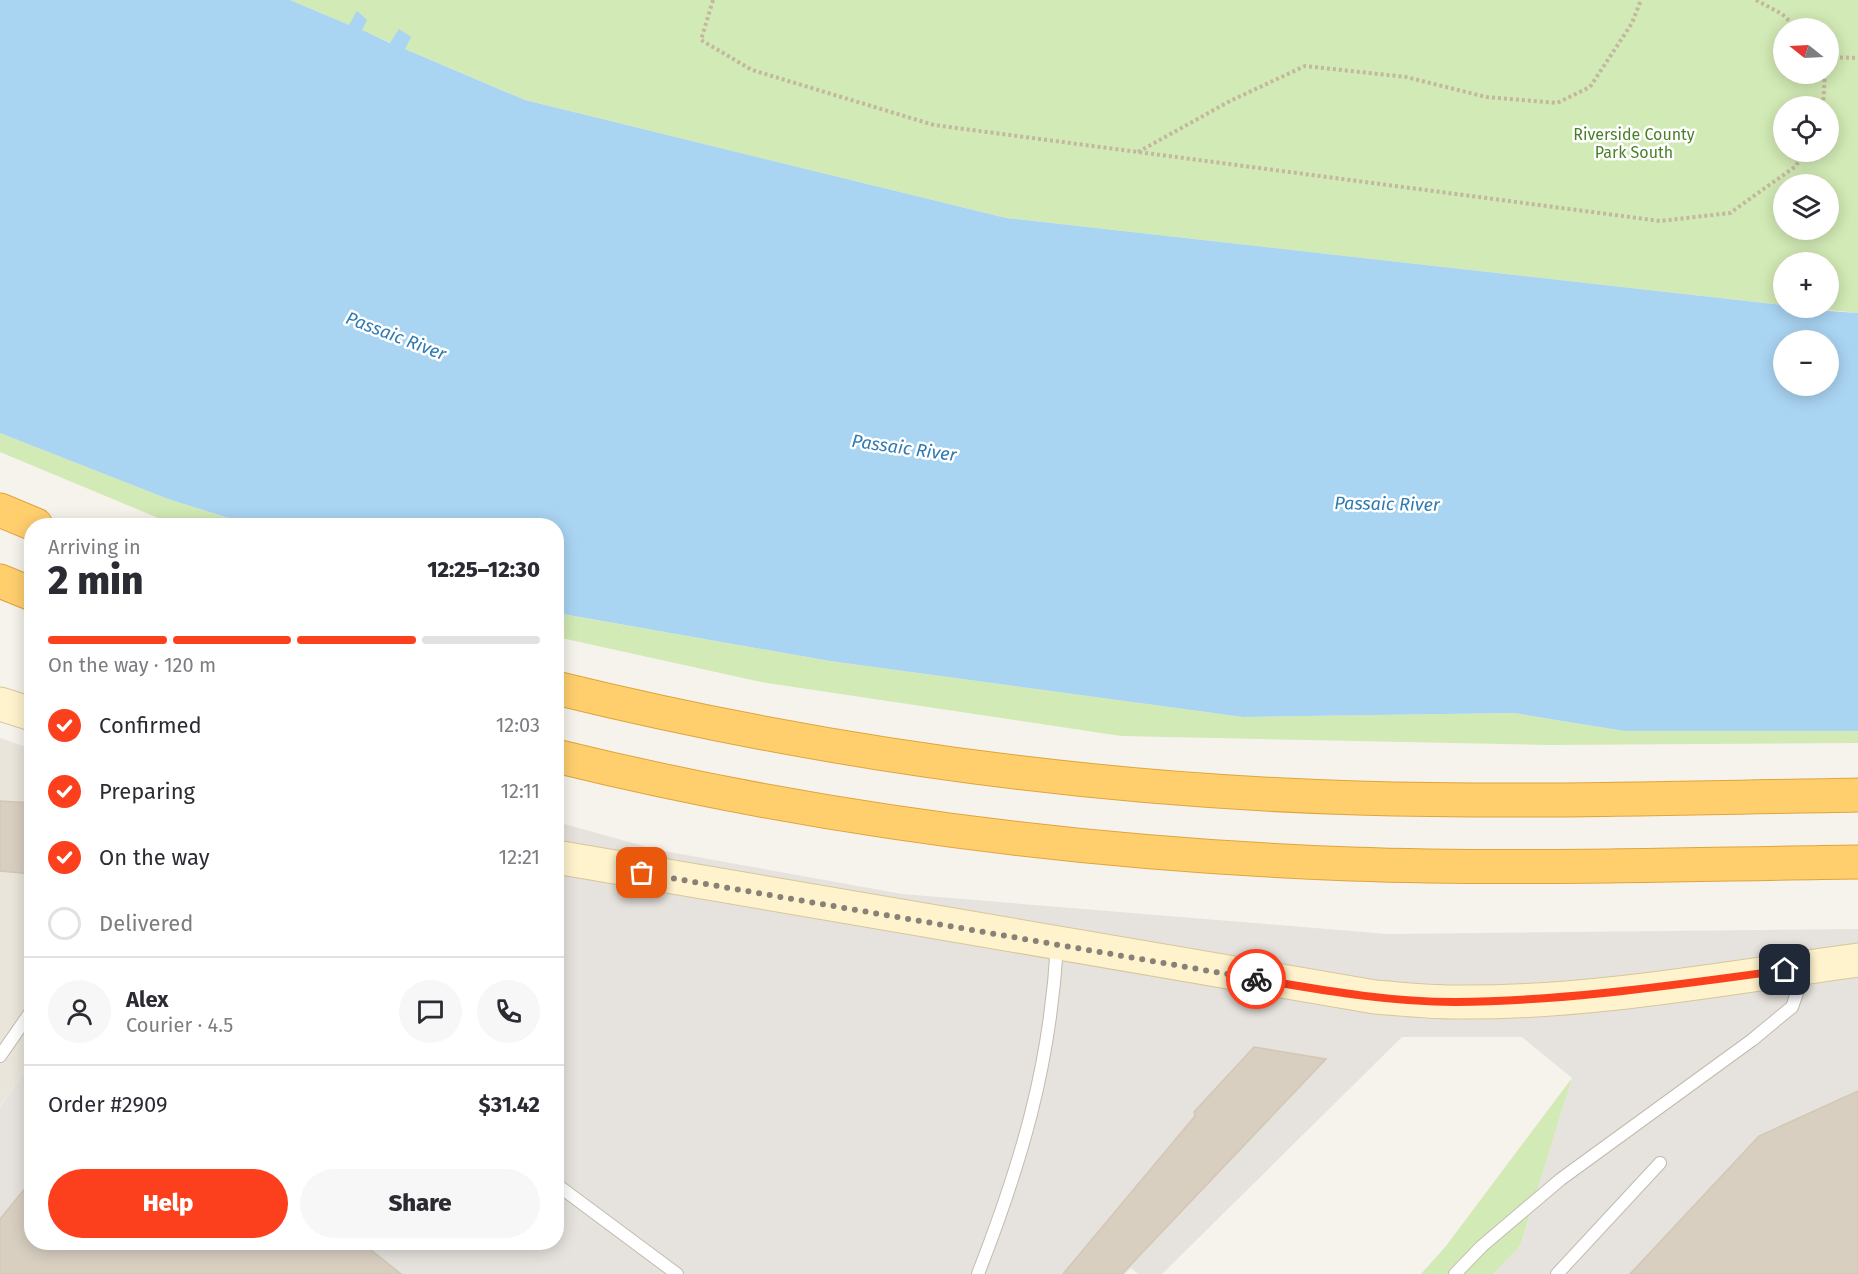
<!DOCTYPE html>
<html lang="en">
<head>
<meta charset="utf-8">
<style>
	:root { --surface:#fff; --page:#f7f7f7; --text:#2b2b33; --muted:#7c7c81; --line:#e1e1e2; --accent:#fc3f1d }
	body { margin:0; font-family:"Fira Sans",sans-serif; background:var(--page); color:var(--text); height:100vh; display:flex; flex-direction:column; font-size:22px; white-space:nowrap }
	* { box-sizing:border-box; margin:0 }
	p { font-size:20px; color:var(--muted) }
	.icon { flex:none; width:33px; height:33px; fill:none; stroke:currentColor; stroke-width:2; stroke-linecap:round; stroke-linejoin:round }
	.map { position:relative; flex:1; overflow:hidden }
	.panel { position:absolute; left:24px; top:518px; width:540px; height:732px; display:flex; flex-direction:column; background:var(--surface); border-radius:24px; box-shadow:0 3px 15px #0003 }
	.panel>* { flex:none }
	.needle { width:39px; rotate:288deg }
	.fabs { position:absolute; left:1773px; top:18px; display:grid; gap:12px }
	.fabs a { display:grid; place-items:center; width:66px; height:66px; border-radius:50%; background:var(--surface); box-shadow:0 3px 15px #0003; font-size:30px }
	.pin { position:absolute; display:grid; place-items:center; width:51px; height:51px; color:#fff; margin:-26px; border-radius:12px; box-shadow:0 3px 9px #0006 }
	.courier { position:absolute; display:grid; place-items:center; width:60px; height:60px; margin:-30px; border:4px solid #fc3f1d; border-radius:50%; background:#fff; color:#222; box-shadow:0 2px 8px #0007 }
	.overview em { font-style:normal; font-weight:800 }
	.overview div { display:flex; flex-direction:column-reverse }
	.overview { display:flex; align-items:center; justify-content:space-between; height:102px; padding:0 24px }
	h1 { font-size:39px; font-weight:800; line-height:45px }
	.bar { display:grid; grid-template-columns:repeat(4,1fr); gap:9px 6px; align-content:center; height:72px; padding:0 24px }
	.bar i { height:8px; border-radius:4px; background:var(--line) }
	.bar .active { background:var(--accent) }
	.bar p { grid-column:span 4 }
	.line { display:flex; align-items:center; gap:15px; padding:0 24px; border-top:2px solid var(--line) }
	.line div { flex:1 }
	.round { display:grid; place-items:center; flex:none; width:63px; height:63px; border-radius:32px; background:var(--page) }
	ol { padding:0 24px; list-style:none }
	li { display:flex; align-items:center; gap:18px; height:66px }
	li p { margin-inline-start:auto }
	li .icon { padding:6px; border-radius:50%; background:var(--accent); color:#fff; stroke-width:4 }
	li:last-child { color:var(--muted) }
	li i { width:33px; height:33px; border:3px solid var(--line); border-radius:50% }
	.button { display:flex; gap:12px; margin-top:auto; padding:12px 24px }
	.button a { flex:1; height:69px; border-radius:36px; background:var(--accent); color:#fff; font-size:24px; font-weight:800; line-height:69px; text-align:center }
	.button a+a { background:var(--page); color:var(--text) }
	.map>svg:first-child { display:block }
</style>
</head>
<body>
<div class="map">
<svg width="1858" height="1274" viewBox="0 0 1858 1274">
	<rect width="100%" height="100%" fill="#f6f3ec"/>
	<path fill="#eae5da" d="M0,738L32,749L31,1062L0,1106Z"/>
	<path fill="#e6e2dd" d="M557,822L658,850L902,894L1387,934L1858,929V1274H1493L1520,1246L1572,1078L1522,1037H1402L1162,1274H1138L1131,1268L1125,1274H0V1107L31,1062L32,1242H556Z"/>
	<path fill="#d2eab5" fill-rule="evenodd" d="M290,0H1858V313L1809,308H1828V262H1784L1783,305L1006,218L525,100ZM1784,28H1828V74H1784ZM1784,106H1828V152H1784ZM1784,184H1828V230H1784Z
		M0,433L168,499L251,525H175L0,452Z
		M556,613L830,661L1243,717L1514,713L1624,731H1858V743L1547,745L1121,736L761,682L557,637Z
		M1572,1078L1520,1246L1493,1274H1421L1446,1246Z"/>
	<path fill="#a9d4f2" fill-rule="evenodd" d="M0,0H290L349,25L357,11L367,20L362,30L390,43L399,29L411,37L405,49L525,100L1006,218L1783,305L1784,308L1858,313V731H1624L1514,713L1243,717L830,661L557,613L556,525H251L168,499L0,433ZM1784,340H1828V386H1784Z"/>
	<path fill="#d8cfc1" stroke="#d3c7b4" stroke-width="1.5" d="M0,801L32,803V874L0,871Z
		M1254,1047L1326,1059L1122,1274H1063L1195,1116L1194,1112Z
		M1858,1091V1274H1630L1759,1136Z
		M32,1180V1242H361L401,1274H0V1219Z"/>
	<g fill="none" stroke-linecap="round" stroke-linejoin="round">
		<g stroke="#c2bbae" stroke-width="14">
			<path id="lane" d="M0,1056L32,1010
				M556,1184L677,1274
				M978,1274C1022,1161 1050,1066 1057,945
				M1455,1274L1482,1246L1561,1179L1752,1040L1792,1007L1805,971
				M1557,1274L1660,1163"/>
		</g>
		<g stroke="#d6c79b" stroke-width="35">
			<path id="secondary" d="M0,704L32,714
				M556,857L1375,997C1401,999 1427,1002 1453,1002C1588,1004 1724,978 1858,960"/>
		</g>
		<g stroke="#e0a43c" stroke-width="35">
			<path id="highway" d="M0,510L36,525
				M0,581L32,594
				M556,688C817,752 1089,790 1358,798C1524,803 1691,798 1858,795
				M556,756C816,820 1085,854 1351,864C1520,870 1689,864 1858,862"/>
		</g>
		<path stroke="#c4b79f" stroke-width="4" stroke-dasharray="3 3" stroke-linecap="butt" d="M713,0L701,40L752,70L934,125L1660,221L1730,213L1796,166L1803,152
			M1756,0L1782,14L1797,28
			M1828,57L1858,58
			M1823,106L1825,74
			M1138,152L1230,101L1305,66L1406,77L1486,97L1557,103L1590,87L1632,23L1641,0"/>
		<use href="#lane" stroke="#fff" stroke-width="12"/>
		<use href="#secondary" stroke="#fff3cd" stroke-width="33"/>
		<use href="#highway" stroke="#ffcf6e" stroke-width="33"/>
	</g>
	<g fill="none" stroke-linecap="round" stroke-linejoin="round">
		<path stroke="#878178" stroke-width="6" stroke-dasharray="0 10.8" d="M642,873L1256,979"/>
		<path stroke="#fc3f1d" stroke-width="8" d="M1256,979C1322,990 1388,1002 1455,1002C1566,1001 1675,985 1785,970"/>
	</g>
	<g text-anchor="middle" stroke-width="5" stroke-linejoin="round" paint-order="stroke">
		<g font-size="16" fill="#4a7f2a" stroke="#fff">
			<text x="1634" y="140">Riverside County<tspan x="1634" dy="18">Park South</tspan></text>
		</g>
		<g font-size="18" font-style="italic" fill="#2e7ab2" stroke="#fff">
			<text transform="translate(396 336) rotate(21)" y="6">Passaic River</text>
			<text transform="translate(904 448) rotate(8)" y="6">Passaic River</text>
			<text transform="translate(1387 504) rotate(1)" y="6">Passaic River</text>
		</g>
	</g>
</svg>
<div class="fabs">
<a><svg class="needle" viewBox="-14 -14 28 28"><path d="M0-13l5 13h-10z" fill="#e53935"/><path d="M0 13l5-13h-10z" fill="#7c7c81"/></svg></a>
<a><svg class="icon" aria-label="locate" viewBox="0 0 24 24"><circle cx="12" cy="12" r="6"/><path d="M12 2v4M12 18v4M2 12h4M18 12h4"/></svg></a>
<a><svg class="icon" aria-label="layers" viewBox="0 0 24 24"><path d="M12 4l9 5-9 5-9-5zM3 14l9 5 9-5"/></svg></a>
<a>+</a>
<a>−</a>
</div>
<div class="pin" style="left:642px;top:873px;background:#ea580c"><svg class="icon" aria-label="bag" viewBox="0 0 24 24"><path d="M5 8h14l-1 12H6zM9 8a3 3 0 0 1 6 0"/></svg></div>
<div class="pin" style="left:1785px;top:970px;background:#1f2937"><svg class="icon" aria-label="home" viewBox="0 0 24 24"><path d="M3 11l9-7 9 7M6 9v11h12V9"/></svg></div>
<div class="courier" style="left:1256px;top:979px"><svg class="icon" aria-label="bike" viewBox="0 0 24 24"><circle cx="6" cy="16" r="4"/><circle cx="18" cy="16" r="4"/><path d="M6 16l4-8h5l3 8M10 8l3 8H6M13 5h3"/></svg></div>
<section class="panel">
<div class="overview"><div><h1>2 min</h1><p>Arriving in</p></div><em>12:25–12:30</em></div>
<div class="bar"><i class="active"></i><i class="active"></i><i class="active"></i><i></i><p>On the way · 120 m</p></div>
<ol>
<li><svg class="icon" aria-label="check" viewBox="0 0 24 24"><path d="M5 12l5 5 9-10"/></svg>Confirmed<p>12:03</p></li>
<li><svg class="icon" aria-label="check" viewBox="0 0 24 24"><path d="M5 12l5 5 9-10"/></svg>Preparing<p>12:11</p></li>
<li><svg class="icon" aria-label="check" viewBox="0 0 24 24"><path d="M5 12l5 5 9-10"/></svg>On the way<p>12:21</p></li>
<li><i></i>Delivered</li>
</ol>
<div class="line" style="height:108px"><a class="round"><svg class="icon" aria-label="person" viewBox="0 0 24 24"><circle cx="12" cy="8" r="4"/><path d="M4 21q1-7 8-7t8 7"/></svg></a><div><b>Alex</b><p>Courier · 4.5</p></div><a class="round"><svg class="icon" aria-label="chat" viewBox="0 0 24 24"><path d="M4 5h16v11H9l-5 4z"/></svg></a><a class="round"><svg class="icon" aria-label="phone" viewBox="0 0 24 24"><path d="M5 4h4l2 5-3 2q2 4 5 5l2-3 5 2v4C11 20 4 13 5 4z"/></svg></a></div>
<div class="line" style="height:78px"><div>Order #2909</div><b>$31.42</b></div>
<div class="button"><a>Help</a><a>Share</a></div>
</section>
</div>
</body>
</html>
